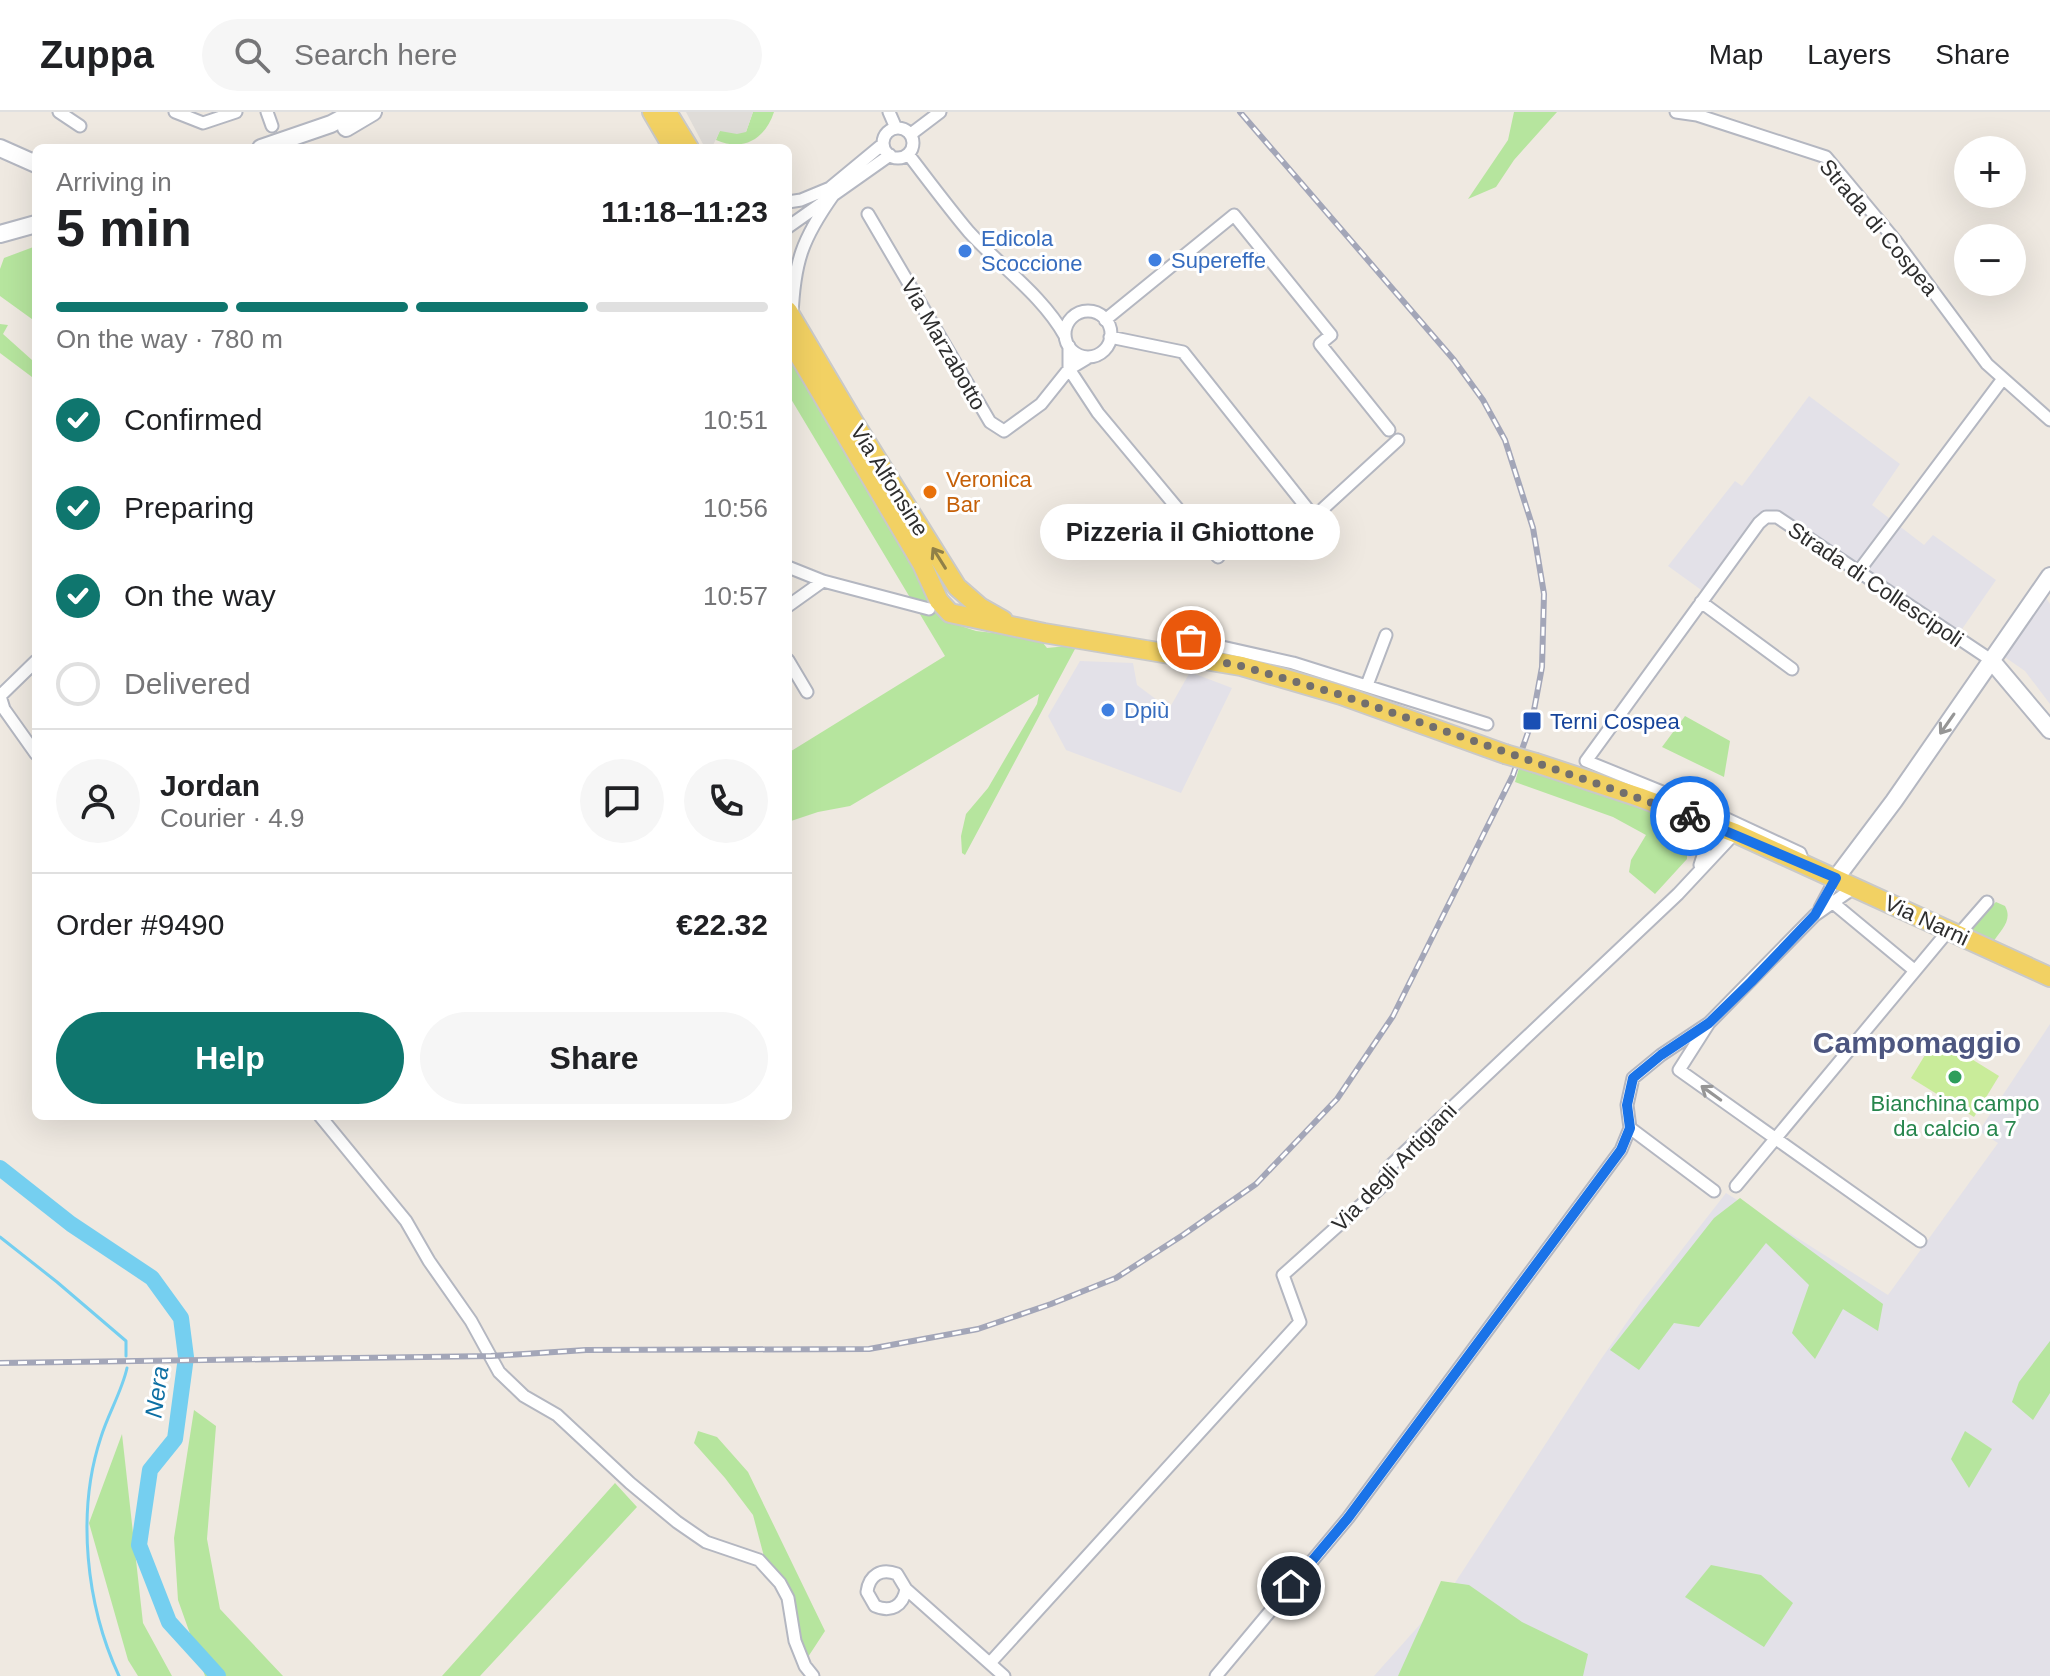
<!DOCTYPE html>
<html lang="en">
<head>
<meta charset="utf-8">
<style>
	:root { --surface:#fff; --page:#f6f6f6; --text:#202124; --muted:#757577; --line:#e0e0e0; --accent:#0f766e }
	body { margin:0; font-family:Arial,sans-serif; background:var(--page); color:var(--text); height:100vh; display:flex; flex-direction:column; font-size:30px; white-space:nowrap }
	* { box-sizing:border-box; margin:0 }
	p { font-size:26px; color:var(--muted) }
	.icon { flex:none; width:44px; height:44px; fill:none; stroke:currentColor; stroke-width:2; stroke-linecap:round; stroke-linejoin:round }
	.map { position:relative; flex:1; overflow:hidden }
	.details { position:absolute; left:32px; top:32px; width:760px; height:976px; display:flex; flex-direction:column; background:var(--surface); border-radius:12px; box-shadow:0 8px 32px #0002 }
	.details>* { flex:none }
	.tools { position:absolute; left:1954px; top:24px; display:grid; gap:16px }
	.tools a { display:grid; place-items:center; width:72px; height:72px; border-radius:50%; background:var(--surface); box-shadow:0 8px 32px #0002; font-size:40px }
	.pin { position:absolute; display:grid; place-items:center; width:68px; height:68px; color:#fff; margin:-34px; border:4px solid #fff; border-radius:50%; box-shadow:0 2px 8px #0007 }
	.courier { position:absolute; display:grid; place-items:center; width:80px; height:80px; margin:-40px; border:6px solid #1a73e8; border-radius:50%; background:#fff; color:#222; box-shadow:0 2px 10px #0007 }
	.bubble { position:absolute; height:56px; border-radius:28px; background:var(--surface); box-shadow:0 8px 32px #0002; font-size:26px; font-weight:800; line-height:56px; text-align:center }
	.summary em { font-style:normal; font-weight:800 }
	.summary div { display:flex; flex-direction:column-reverse }
	.summary { display:flex; align-items:center; justify-content:space-between; height:136px; padding:0 24px }
	h1 { font-size:52px; font-weight:800; line-height:60px }
	.bar { display:grid; grid-template-columns:repeat(4,1fr); gap:12px 8px; align-content:center; height:96px; padding:0 24px }
	.bar i { height:10px; border-radius:6px; background:var(--line) }
	.bar .on { background:var(--accent) }
	.bar p { grid-column:span 4 }
	.line { display:flex; align-items:center; gap:20px; padding:0 24px; border-top:2px solid var(--line) }
	.line div { flex:1 }
	.round { display:grid; place-items:center; flex:none; width:84px; height:84px; border-radius:42px; background:var(--page) }
	ol { padding:0 24px; list-style:none }
	li { display:flex; align-items:center; gap:24px; height:88px }
	li p { margin-inline-start:auto }
	li .icon { padding:8px; border-radius:50%; background:var(--accent); color:#fff; stroke-width:4 }
	li:last-child { color:var(--muted) }
	li i { width:44px; height:44px; border:4px solid var(--line); border-radius:50% }
	.action { display:flex; gap:16px; margin-top:auto; padding:16px 24px }
	.action a { flex:1; height:92px; border-radius:48px; background:var(--accent); color:#fff; font-size:32px; font-weight:800; line-height:92px; text-align:center }
	.action a+a { background:var(--page); color:var(--text) }
	header { display:flex; align-items:center; gap:48px; box-sizing:border-box; height:112px; padding:0 40px; background:var(--surface); border-bottom:2px solid var(--line) }
	header strong { font-size:38px }
	nav { display:flex; gap:44px; margin-inline-start:auto; font-size:28px }
	.search { width:560px; height:72px; background:var(--page); display:flex; align-items:center; gap:20px; box-sizing:border-box; padding:0 28px; border-radius:44px; color:var(--muted); font-size:30px }
	.map>svg:first-child { display:block }
</style>
</head>
<body>
<header>
<strong>Zuppa</strong>
<div class="search"><svg class="icon" aria-label="search" viewBox="0 0 24 24"><circle cx="10" cy="10" r="6"/><path d="M15 15l6 6"/></svg>Search here</div>
<nav><a>Map</a><a>Layers</a><a>Share</a></nav>
</header>
<div class="map">
<svg width="2050" height="1564" viewBox="0 0 2050 1564">
	<rect width="100%" height="100%" fill="#efe9e1"/>
	<path fill="#e3e1e8" d="M1809,284L1900,352L1872,393L1924,433L1933,423L1996,468L1960,520L1765,399L1704,480L1668,454L1735,369L1742,374Z
		M2036,471L2050,492V592L2025,559L1993,537Z
		M1080,549L1133,551L1137,573L1169,597L1190,560L1232,576L1181,681L1066,638L1048,604Z
		M2050,912V1564H1374L1449,1480L1599,1250L1641,1190L1726,1081L1888,1183L1998,1031L1979,1019Z"/>
	<path fill="#b6e59e" d="M753,0H774C765,27 744,40 716,28L720,18L746,20Z
		M1514,0H1557L1514,48L1496,75L1468,87L1508,28Z
		M36,134V210L0,184V157L4,146Z
		M0,212L8,213L3,222L32,248L36,243V268L0,241Z
		M788,236L949,510L976,519L1039,526L1047,536L1067,534L1075,537L965,743L962,741L961,724L966,702L988,676L1037,592L1039,582L850,694L818,700L788,710V641L945,544L788,282Z
		M1685,604L1730,629L1724,665L1662,635Z
		M1519,656C1578,669 1633,690 1687,716V747L1655,782L1629,760L1631,748L1646,723L1613,705L1515,670Z
		M1996,790L2005,794C2013,808 2001,818 1993,830L1966,817Z
		M1740,1086L1883,1192L1878,1219L1843,1197L1815,1247L1792,1221L1809,1173L1766,1131L1699,1215L1674,1211L1639,1258L1610,1238L1714,1106Z
		M2050,1229V1281L2033,1308L2012,1290L2019,1270Z
		M194,1298L216,1314L207,1427L220,1497L283,1564H205L178,1488L174,1426Z
		M698,1319L717,1325L748,1360L825,1519L808,1545L798,1531L789,1497L766,1452L753,1403L725,1366L694,1331Z
		M1965,1319L1992,1337L1969,1376L1951,1347Z
		M122,1322L143,1511L172,1564H138L128,1548L89,1411Z
		M615,1371L637,1395L480,1564H442Z
		M1711,1453L1761,1463L1793,1491L1764,1535L1685,1485Z
		M1441,1469L1469,1473L1522,1510L1588,1542L1583,1564H1398Z"/>
	<path fill="#c9ec9a" d="M1936,925L1999,964L1974,1005L1911,966Z"/>
	<path fill="#dfdcd8" d="M686,0H753L746,20L737,22L720,19L713,33L704,34Z"/>
	<g fill="none" stroke-linecap="round" stroke-linejoin="round">
		<path stroke="#75cff0" stroke-width="3" d="M0,1125L57,1170L126,1229V1244
			M119,1564C86,1493 76,1400 101,1325C108,1302 122,1279 127,1256"/>
		<path stroke="#75cff0" stroke-width="16" d="M0,1056L71,1112L152,1166L181,1206L186,1245L175,1327L150,1358L139,1433L169,1510L218,1564"/>
		<g stroke="#b4b7c1" stroke-width="15">
			<path id="street" d="M59,0L80,14
				M175,0L203,11L236,0
				M267,0L272,14
				M889,0L896,16
				M1676,0L1697,3L1826,45L1895,128L1987,252L2050,308
				M883 31a15 15 0 1 1 30 0a15 15 0 1 1-30 0Z
				M911,22L940,0
				M908,42C928,68 948,95 969,120C1001,155 1042,183 1065,224
				M831,75L883,32
				M788,90L801,88L830,76
				M868,102L990,310L1004,319L1041,292L1069,257L1089,245
				M788,115L890,43
				M1065 222a23 23 0 1 1 46 0a23 23 0 1 1-46 0Z
				M792,205C794,150 802,127 834,82
				M1105,208L1234,103L1331,223L1320,232L1389,318
				M1110,225L1183,240L1314,405L1398,328
				M1069,234V257L1098,301L1218,445
				M788,455L823,469L929,497
				M1858,460L2002,268
				M1701,490L1792,557
				M788,494L823,469
				M1186,543L1191,528L1293,551L1487,612
				M788,548L807,580
				M36,549L0,584L4,597L36,642
				M1367,573L1386,523
				M1804,752L1800,741L1714,701L1586,649L1759,411L1766,405H1777L1991,548
				M1700,753L1713,713
				M1855,775L1815,803L1709,911L1679,958L1920,1129
				M1832,790L1914,858
				M1820,796L1836,766
				M1959,822L1987,790
				M320,1004L406,1109L429,1149L471,1209L499,1260L524,1284L557,1303L630,1371L677,1410L706,1430L759,1448L780,1471L788,1486L795,1529L805,1554L813,1564
				M1630,1016L1714,1079
				M1736,1074L1949,818
				M906,1477C903,1494 891,1501 875,1494L867,1480C869,1463 881,1456 897,1462L906,1477L1004,1564
				M990,1551L1300,1210L1283,1163L1380,1076L1389,1055L1678,782L1735,721
				M1216,1564L1348,1406L1621,1038L1630,1016L1627,993L1633,966L1661,943L1709,911"/>
		</g>
		<g stroke="#b4b7c1" stroke-width="20">
			<path id="secondary" d="M346,16L373,0
				M0,36L36,52
				M261,36L331,12L354,0
				M0,122L36,112
				M1991,548L2050,618
				M1836,766L1894,689L2050,464"/>
		</g>
		<g stroke="#c9c9c9" stroke-width="22">
			<path id="primary" d="M652,0L673,36
				M667,0L689,36
				M788,199L855,312L957,475L980,495L1003,508
				M788,225L922,452L939,489L950,501L1044,521L1241,554L1341,583L1505,642
				M1536,651L1639,685L1735,721L2050,865"/>
		</g>
		<use href="#street" stroke="#fff" stroke-width="11"/>
		<use href="#secondary" stroke="#fff" stroke-width="16"/>
		<use href="#primary" stroke="#f2d163" stroke-width="18"/>
		<g stroke="#a3a6b8" stroke-width="6">
			<path id="rail" d="M0,1251L491,1244L586,1238L869,1237L978,1217L1051,1192L1116,1166L1183,1123L1256,1072L1337,987L1393,904L1513,663L1532,609L1542,555L1544,482L1533,416L1505,328L1483,288L1454,248L1240,0"/>
		</g>
		<use href="#rail" stroke="#fff" stroke-width="3" stroke-dasharray="9" stroke-linecap="butt"/>
		<g stroke="#c9c9c9" stroke-width="22" stroke-linecap="butt">
			<path id="primary-bridge" d="M1505,642L1536,651"/>
		</g>
		<use href="#primary-bridge" stroke="#f2d163" stroke-width="18"/>
	</g>
	<defs><path id="oneway-shaft" d="M-6 0H5M1.5-3L5.5 0L1.5 3" fill="none" stroke-width="1.6" stroke-linecap="round" stroke-linejoin="round" transform="scale(2)"/></defs>
	<use stroke="#908048" href="#oneway-shaft" transform="translate(939 446) rotate(-122)"/>
	<g stroke="#969696">
		<use href="#oneway-shaft" transform="translate(1947 612) rotate(125)"/>
		<use href="#oneway-shaft" transform="translate(1711 981) rotate(-144)"/>
	</g>
	<g fill="none" stroke-linecap="round" stroke-linejoin="round">
		<path stroke="#726f6d" stroke-width="8" stroke-dasharray="0 14.4" d="M1191,528L1186,543L1241,554L1341,583L1690,704"/>
		<path stroke="#1a73e8" stroke-width="10" d="M1291,1474L1348,1406L1621,1038L1630,1016L1627,993L1633,966L1661,943L1709,911L1751,870L1815,803L1836,766L1690,704"/>
	</g>
	<g fill="#3f7fe0" stroke="#fff" stroke-width="3">
		<circle cx="965" cy="139" r="8"/>
		<circle cx="1155" cy="148" r="8"/>
		<circle cx="1108" cy="598" r="8"/>
	</g>
	<circle fill="#e8710a" stroke="#fff" stroke-width="3" cx="930" cy="380" r="8"/>
	<rect fill="#1a4fb4" stroke="#fff" stroke-width="3" x="1522" y="599" width="20" height="20" rx="4"/>
	<circle fill="#2e9e5b" stroke="#fff" stroke-width="3" cx="1955" cy="965" r="8"/>
	<g text-anchor="middle" stroke-width="6" stroke-linejoin="round" paint-order="stroke">
		<g font-size="22" fill="#2e2e2e" stroke="#fff">
			<text transform="translate(1879 115) rotate(50)" y="8">Strada di Cospea</text>
			<text transform="translate(944 232) rotate(60)" y="8">Via Marzabotto</text>
			<text transform="translate(890 368) rotate(58)" y="8">Via Alfonsine</text>
			<text transform="translate(1876 472) rotate(34)" y="8">Strada di Collescipoli</text>
			<text transform="translate(1927 808) rotate(25)" y="8">Via Narni</text>
			<text transform="translate(1394 1055) rotate(-46)" y="8">Via degli Artigiani</text>
		</g>
		<g font-size="22" fill="#366cbe" stroke="#fff" text-anchor="start">
			<text x="981" y="134">Edicola<tspan x="981" dy="25">Scoccione</tspan></text>
			<text x="1171" y="156">Supereffe</text>
			<text x="1124" y="606">Dpiù</text>
		</g>
		<g font-size="22" fill="#c56008" stroke="#fff" text-anchor="start">
			<text x="946" y="375">Veronica<tspan x="946" dy="25">Bar</tspan></text>
		</g>
		<g font-size="22" fill="#164399" stroke="#fff" text-anchor="start">
			<text x="1550" y="617">Terni Cospea</text>
		</g>
		<g font-size="22" fill="#27864d" stroke="#fff">
			<text x="1955" y="999">Bianchina campo<tspan x="1955" dy="25">da calcio a 7</tspan></text>
		</g>
		<g font-size="24" font-style="italic" fill="#0d6fa3" stroke="#fff">
			<text transform="translate(157 1280) rotate(-82)" y="8">Nera</text>
		</g>
		<g font-size="30" font-weight="bold" fill="#4d5680" stroke="#fff">
			<text x="1917" y="941">Campomaggio</text>
		</g>
	</g>
</svg>
<div class="tools">
<a>+</a>
<a>−</a>
</div>
<div class="pin" style="left:1191px;top:528px;background:#ea580c"><svg class="icon" aria-label="bag" viewBox="0 0 24 24"><path d="M5 8h14l-1 12H6zM9 8a3 3 0 0 1 6 0"/></svg></div>
<div class="pin" style="left:1291px;top:1474px;background:#1f2937"><svg class="icon" aria-label="home" viewBox="0 0 24 24"><path d="M3 11l9-7 9 7M6 9v11h12V9"/></svg></div>
<div class="courier" style="left:1690px;top:704px"><svg class="icon" aria-label="bike" viewBox="0 0 24 24"><circle cx="6" cy="16" r="4"/><circle cx="18" cy="16" r="4"/><path d="M6 16l4-8h5l3 8M10 8l3 8H6M13 5h3"/></svg></div>
<div class="bubble" style="left:1040px;top:392px;width:300px">Pizzeria il Ghiottone</div>
<section class="details">
<div class="summary"><div><h1>5 min</h1><p>Arriving in</p></div><em>11:18–11:23</em></div>
<div class="bar"><i class="on"></i><i class="on"></i><i class="on"></i><i></i><p>On the way · 780 m</p></div>
<ol>
<li><svg class="icon" aria-label="check" viewBox="0 0 24 24"><path d="M5 12l5 5 9-10"/></svg>Confirmed<p>10:51</p></li>
<li><svg class="icon" aria-label="check" viewBox="0 0 24 24"><path d="M5 12l5 5 9-10"/></svg>Preparing<p>10:56</p></li>
<li><svg class="icon" aria-label="check" viewBox="0 0 24 24"><path d="M5 12l5 5 9-10"/></svg>On the way<p>10:57</p></li>
<li><i></i>Delivered</li>
</ol>
<div class="line" style="height:144px"><a class="round"><svg class="icon" aria-label="person" viewBox="0 0 24 24"><circle cx="12" cy="8" r="4"/><path d="M4 21q1-7 8-7t8 7"/></svg></a><div><b>Jordan</b><p>Courier · 4.9</p></div><a class="round"><svg class="icon" aria-label="chat" viewBox="0 0 24 24"><path d="M4 5h16v11H9l-5 4z"/></svg></a><a class="round"><svg class="icon" aria-label="phone" viewBox="0 0 24 24"><path d="M5 4h4l2 5-3 2q2 4 5 5l2-3 5 2v4C11 20 4 13 5 4z"/></svg></a></div>
<div class="line" style="height:104px"><div>Order #9490</div><b>€22.32</b></div>
<div class="action"><a>Help</a><a>Share</a></div>
</section>
</div>
</body>
</html>
